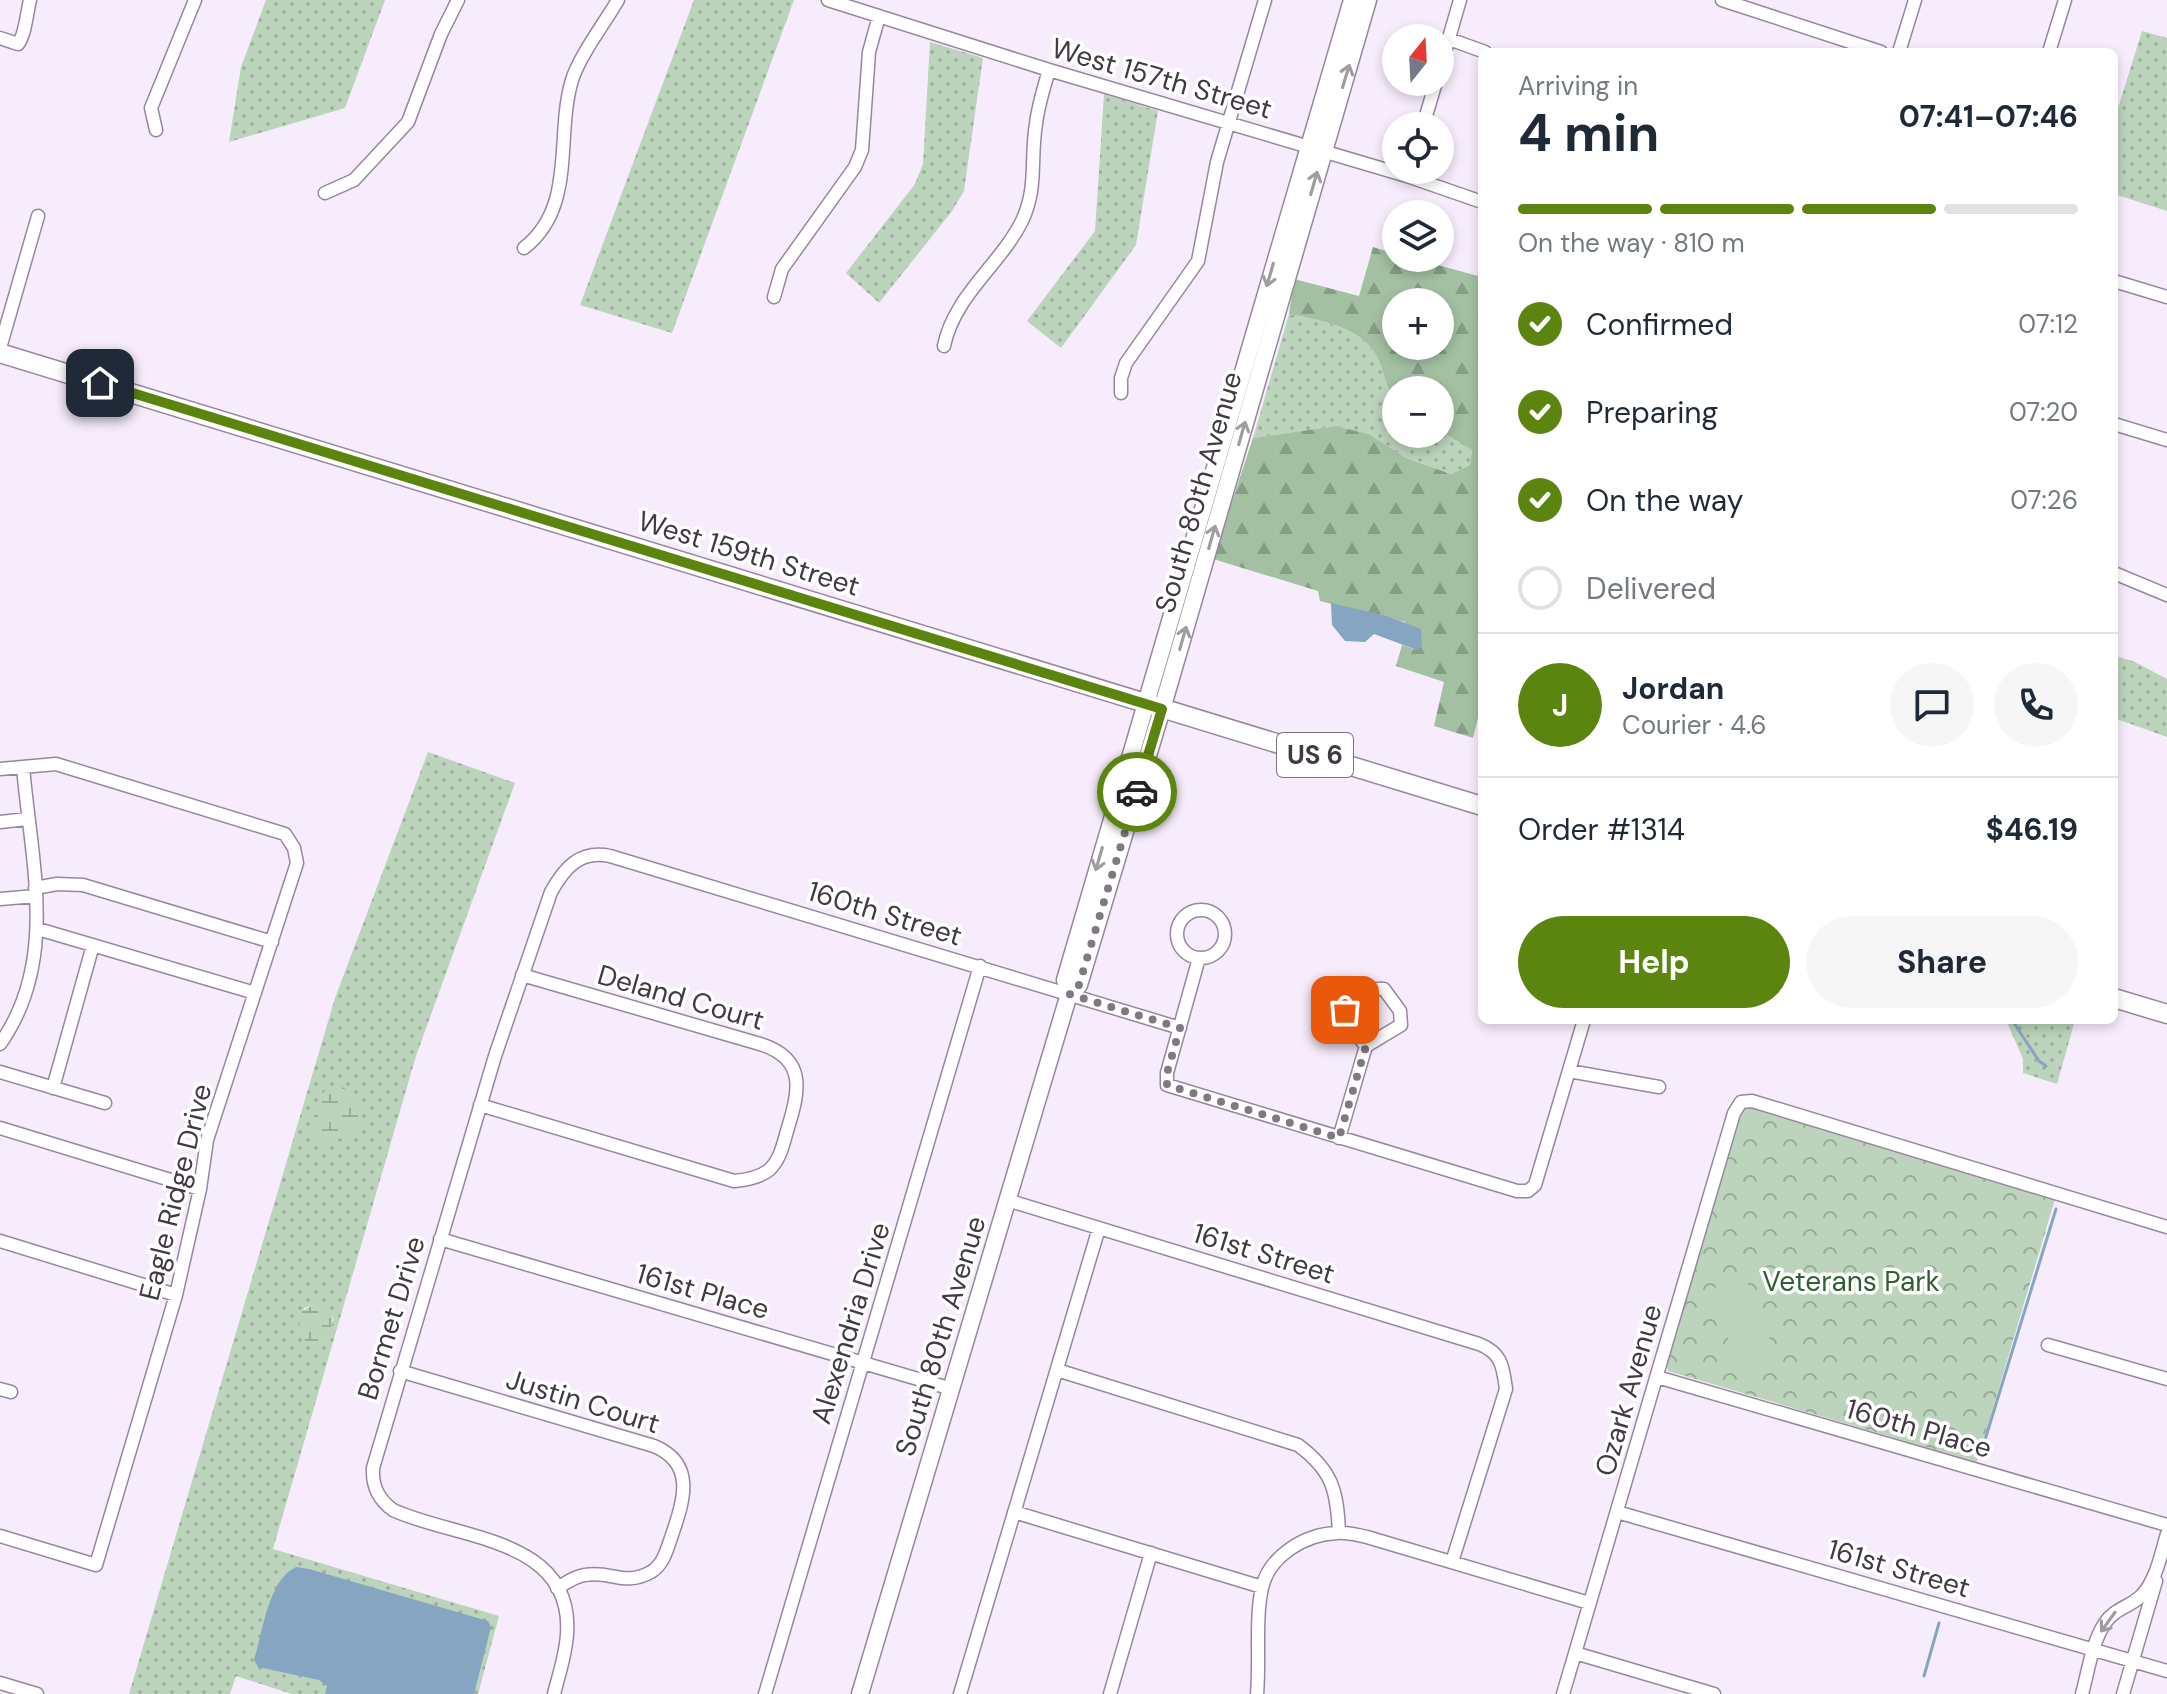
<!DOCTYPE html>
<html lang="en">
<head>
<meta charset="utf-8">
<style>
	:root { --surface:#fff; --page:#f6f6f7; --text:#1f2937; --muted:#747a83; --line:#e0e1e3; --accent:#5b850e }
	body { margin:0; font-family:"DM Sans",sans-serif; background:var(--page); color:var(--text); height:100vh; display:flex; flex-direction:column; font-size:30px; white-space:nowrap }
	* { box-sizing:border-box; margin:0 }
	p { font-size:26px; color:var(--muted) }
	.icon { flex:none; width:44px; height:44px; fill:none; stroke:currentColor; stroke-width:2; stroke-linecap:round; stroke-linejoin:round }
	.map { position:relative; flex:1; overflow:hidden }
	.side { position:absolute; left:1478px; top:48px; width:640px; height:976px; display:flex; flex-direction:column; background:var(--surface); border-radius:12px; box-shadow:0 4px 12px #0003 }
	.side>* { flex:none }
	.needle { width:52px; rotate:18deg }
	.fabs { position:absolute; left:1382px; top:24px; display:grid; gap:16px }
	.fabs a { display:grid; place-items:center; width:72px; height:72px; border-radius:50%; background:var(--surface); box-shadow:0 4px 12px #0003; font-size:40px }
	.pin { position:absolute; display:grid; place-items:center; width:68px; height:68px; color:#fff; margin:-34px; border-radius:16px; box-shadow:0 4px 12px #0006 }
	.courier { position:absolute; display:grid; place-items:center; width:80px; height:80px; margin:-40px; border:6px solid #5b850e; border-radius:50%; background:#fff; color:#222; box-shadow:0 2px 10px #0007 }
	.summary em { font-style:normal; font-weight:700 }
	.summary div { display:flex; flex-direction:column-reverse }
	.summary { display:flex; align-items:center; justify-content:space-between; height:136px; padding:0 40px }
	h1 { font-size:52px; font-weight:700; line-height:60px }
	.bar { display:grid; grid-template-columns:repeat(4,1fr); gap:12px 8px; align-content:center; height:96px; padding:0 40px }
	.bar i { height:10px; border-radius:6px; background:var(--line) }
	.bar .active { background:var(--accent) }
	.bar p { grid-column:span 4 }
	.line { display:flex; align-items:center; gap:20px; padding:0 40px; border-top:2px solid var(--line) }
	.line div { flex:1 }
	.round { display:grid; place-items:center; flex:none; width:84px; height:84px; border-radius:42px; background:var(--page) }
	ol { padding:0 40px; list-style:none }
	li { display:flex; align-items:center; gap:24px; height:88px }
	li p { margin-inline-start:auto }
	li .icon { padding:8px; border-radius:50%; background:var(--accent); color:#fff; stroke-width:4 }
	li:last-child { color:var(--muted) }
	li i { width:44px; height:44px; border:4px solid var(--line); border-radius:50% }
	.cta { display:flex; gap:16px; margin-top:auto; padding:16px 40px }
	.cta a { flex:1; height:92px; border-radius:48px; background:var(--accent); color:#fff; font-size:32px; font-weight:700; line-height:92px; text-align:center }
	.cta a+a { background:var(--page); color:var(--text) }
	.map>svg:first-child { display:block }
</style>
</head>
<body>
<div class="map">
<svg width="2167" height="1694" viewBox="0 0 2167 1694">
	<defs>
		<pattern id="grass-dots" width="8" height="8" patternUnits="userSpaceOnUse" patternTransform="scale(2)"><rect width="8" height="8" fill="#bcd3bc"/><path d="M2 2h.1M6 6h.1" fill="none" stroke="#9aac9a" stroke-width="1.8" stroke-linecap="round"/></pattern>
		<pattern id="forest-firs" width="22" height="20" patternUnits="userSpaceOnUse" patternTransform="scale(2)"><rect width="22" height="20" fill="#a3c0a3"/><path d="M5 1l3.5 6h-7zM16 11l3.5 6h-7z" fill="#869d86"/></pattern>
		<pattern id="wetland-marsh" width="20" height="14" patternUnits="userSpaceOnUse" patternTransform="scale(2)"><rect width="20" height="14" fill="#bcd3bc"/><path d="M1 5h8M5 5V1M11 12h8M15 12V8" fill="none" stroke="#9aac9a"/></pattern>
		<pattern id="park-crowns" width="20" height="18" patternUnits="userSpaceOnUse" patternTransform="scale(2)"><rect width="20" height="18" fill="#bcd3bc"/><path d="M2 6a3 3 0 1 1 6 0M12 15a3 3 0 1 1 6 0" fill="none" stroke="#9aac9a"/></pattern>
	</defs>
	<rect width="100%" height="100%" fill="#f7ecfc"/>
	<path fill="url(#grass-dots)" fill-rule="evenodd" d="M266,0H385L345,108L229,142L241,67Z
		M694,0H794L672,333L580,305Z
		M2142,31L2167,38V211L2114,194V121Z
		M930,42L983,58L964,191L952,211L879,303L846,273L915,184L923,164Z
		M1104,94L1158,111L1136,245L1061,348L1027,321L1095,231Z
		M1289,314C1320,320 1364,327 1378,359C1386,375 1383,384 1396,399V434H1440V431L1472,450L1470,465L1451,474L1406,458L1369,434L1336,426L1253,438Z
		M2114,656L2133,661L2167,679V737L2114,718Z
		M428,752L515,783L416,1056L273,1549L499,1616L478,1694H292L236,1676L230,1694H129L335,998ZM327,1303L334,1319L326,1341L304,1340L302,1332L304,1308L315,1304Z
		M2006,1020H2075L2057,1084L2023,1073V1059Z"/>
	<path fill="url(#forest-firs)" fill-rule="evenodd" d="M1373,247L1396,254V258H1412L1482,277V702L1473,738L1434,726L1444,682L1396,666L1402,645L1417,650L1405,622L1320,601L1318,591L1213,559L1253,438L1336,426L1369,434L1406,458L1451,474L1470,465L1472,450L1440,431V390H1396V399C1383,384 1386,375 1378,359C1364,327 1320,320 1289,314L1294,279L1359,296ZM1396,302H1440V346H1396Z"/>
	<path fill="url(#wetland-marsh)" d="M342,1087C366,1097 369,1122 346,1136C338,1140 329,1142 321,1144L315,1142L310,1132L321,1094L330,1088Z
		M316,1303H327C337,1316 332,1327 326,1341L317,1344L304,1340L297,1314Z"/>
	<path fill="url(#park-crowns)" d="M1746,1106L2055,1199L1977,1462L1668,1371L1666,1364L1740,1115Z"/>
	<path fill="#bcd3bc" d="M1745,1277L1778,1360L1743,1375L1709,1290Z"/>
	<path fill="#86a5c0" d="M1331,603L1387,616L1421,629L1422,645L1417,650L1374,634L1365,642L1345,641L1332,625Z
		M296,1567L309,1569L488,1621L491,1627L474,1694H325L327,1686L319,1680L258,1667L254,1660C263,1632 268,1580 296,1567Z"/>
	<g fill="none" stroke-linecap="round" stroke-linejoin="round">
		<path stroke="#86a5c0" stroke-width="3" d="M2012,1020L2039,1061L2046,1066
			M1980,1456L2056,1209
			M1924,1676L1939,1623"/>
		<g stroke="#97879e" stroke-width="15">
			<path id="street" d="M828,0L1049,70L1407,176L1482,202
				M1722,0L1881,52
				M0,38L18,44C25,36 27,12 30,0
				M1449,39L1485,52
				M1899,52L1915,0
				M2049,52L2065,0
				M1440,69L1460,0
				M1423,126L1436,82
				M156,130L151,108L195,0
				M325,193L354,180L408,122L441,34L458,0
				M524,248C577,207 555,136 572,80C580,55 604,24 618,0
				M2114,281L2167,297
				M774,297L782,269L855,167L862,150L869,52L879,16
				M944,346C954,296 1000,265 1022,221C1038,187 1030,159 1036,124C1038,106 1044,87 1049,70
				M0,348L38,216
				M1121,393V378L1126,363L1198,261L1217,162L1265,0
				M2114,424L2167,440
				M2114,573L2167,595
				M0,769L56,764L285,834L294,848L297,863L207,1140L200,1189L176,1295L96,1565L0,1536
				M0,822L27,819
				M35,888L57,884L83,885L272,942
				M0,899L36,896
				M1177 934a24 24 0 1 1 48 0a24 24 0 1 1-48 0Z
				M38,929L255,993
				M1199,958L1167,1073V1085L1517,1191H1528L1535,1185L1584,1020
				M0,1044C59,961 31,861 23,767
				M1569,1071L1659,1087
				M0,1072L105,1103
				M53,1088L93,945
				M480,1105L734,1181C746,1180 759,1178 769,1170C780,1160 783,1145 787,1131C799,1092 808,1059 760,1044L522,975
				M0,1128L200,1189
				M1339,1138L1366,1046L1401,1025L1400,1011L1384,989C1375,988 1368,991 1359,995C1331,1009 1353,1030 1366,1046
				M1007,1200L1479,1344C1502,1353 1503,1367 1506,1389L1452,1562
				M440,1239L952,1389
				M0,1241L176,1295
				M2048,1345L2167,1379
				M1057,1370L1298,1445C1333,1471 1337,1491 1339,1532
				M400,1371L654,1446C697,1464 683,1502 672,1535C667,1549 664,1564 651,1572C624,1587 611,1570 585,1575C575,1576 566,1583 557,1588
				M1657,1377L2167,1525
				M0,1389L11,1392
				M1014,1512L1262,1587
				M1617,1512L2167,1671
				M1575,1653L1714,1694
				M0,1683L37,1694
				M554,1694C559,1674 566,1654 567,1634C574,1537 455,1539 393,1510C378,1499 372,1486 373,1468L495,1056L551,892C565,867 580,850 610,856L1180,1028
				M765,1694L980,966
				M960,1694L1099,1228
				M1110,1694L1151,1553
				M1257,1694C1260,1662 1255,1617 1262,1588C1269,1556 1305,1534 1337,1533C1347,1532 1357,1535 1367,1537L1589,1603
				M1563,1694L1734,1113L1741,1102L1752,1101L2167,1227
				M2082,1694C2088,1672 2092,1642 2105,1623C2114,1609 2129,1607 2140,1597C2156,1582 2161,1554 2167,1534
				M2123,1694L2156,1581"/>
		</g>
		<g stroke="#97879e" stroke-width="19">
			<path id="secondary" d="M1069,994L1065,980L1352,0
				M860,1694L1069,994L1079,985L1162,709L1368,0"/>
		</g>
		<g stroke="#97879e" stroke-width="21">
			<path id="primary" d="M0,353L1482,806
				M2114,998L2167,1014"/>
		</g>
		<use href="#street" stroke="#fff" stroke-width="12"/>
		<use href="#secondary" stroke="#fff" stroke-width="16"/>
		<use href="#primary" stroke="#fff" stroke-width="18"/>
	</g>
	<defs><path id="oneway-shaft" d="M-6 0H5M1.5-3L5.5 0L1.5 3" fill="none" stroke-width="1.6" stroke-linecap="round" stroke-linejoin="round" transform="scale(2)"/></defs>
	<g stroke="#a09ca2">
		<use href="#oneway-shaft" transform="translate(1346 76) rotate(-73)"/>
		<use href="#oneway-shaft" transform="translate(1314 183) rotate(-74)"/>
		<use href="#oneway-shaft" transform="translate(1270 275) rotate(106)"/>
		<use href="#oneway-shaft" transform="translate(1242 433) rotate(-74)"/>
		<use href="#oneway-shaft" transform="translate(1212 537) rotate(-74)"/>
		<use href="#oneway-shaft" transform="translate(1183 638) rotate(-74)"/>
		<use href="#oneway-shaft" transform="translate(1099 859) rotate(106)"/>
		<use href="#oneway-shaft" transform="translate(2108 1622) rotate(126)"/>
	</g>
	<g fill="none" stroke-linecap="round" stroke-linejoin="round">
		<path stroke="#817884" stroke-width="8" stroke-dasharray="0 14.4" d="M1137,792L1079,985L1069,994L1180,1028L1167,1073V1085L1339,1138L1366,1046L1347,1023L1345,1010"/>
		<path stroke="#5b850e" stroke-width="10" d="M100,383L1162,709L1137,792"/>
	</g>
	<g text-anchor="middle" stroke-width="7" stroke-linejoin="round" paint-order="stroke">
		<rect fill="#fff" stroke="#7a757c" stroke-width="2" x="1277" y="733" width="76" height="44" rx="6"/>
		<g font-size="26" font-weight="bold" fill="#413a44">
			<text x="1315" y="764">US 6</text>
		</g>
		<g font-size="28" fill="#413a44" stroke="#fff">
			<text transform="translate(1162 78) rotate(16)" y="10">West 157th Street</text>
			<text transform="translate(1198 492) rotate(-74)" y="10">South 80th Avenue</text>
			<text transform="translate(749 553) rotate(17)" y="10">West 159th Street</text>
			<text transform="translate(885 913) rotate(17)" y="10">160th Street</text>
			<text transform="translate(681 997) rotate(16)" y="10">Deland Court</text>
			<text transform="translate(175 1192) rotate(-76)" y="10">Eagle Ridge Drive</text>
			<text transform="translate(1264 1253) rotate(17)" y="10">161st Street</text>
			<text transform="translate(703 1291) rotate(16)" y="10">161st Place</text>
			<text transform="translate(391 1318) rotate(-73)" y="10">Bormet Drive</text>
			<text transform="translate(850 1323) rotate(-73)" y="10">Alexendria Drive</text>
			<text transform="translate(940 1336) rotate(-73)" y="10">South 80th Avenue</text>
			<text transform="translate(1628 1390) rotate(-74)" y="10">Ozark Avenue</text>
			<text transform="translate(583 1401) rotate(17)" y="10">Justin Court</text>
			<text transform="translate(1919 1428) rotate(16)" y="10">160th Place</text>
			<text transform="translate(1899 1568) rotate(16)" y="10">161st Street</text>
		</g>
		<g font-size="28" fill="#325e34" stroke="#fff">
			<text x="1851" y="1291">Veterans Park</text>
		</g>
	</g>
</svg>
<div class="fabs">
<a><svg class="needle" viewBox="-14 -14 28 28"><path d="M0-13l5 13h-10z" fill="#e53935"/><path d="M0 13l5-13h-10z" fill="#747a83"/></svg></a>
<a><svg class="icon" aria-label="locate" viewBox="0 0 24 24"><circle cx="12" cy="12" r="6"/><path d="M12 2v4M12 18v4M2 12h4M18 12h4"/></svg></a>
<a><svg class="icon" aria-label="layers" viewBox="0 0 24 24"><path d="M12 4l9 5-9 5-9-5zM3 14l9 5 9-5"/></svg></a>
<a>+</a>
<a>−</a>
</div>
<div class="pin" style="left:1345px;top:1010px;background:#ea580c"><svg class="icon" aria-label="bag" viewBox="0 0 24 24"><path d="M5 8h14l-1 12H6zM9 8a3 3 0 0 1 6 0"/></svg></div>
<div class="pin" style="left:100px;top:383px;background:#1f2937"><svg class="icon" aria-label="home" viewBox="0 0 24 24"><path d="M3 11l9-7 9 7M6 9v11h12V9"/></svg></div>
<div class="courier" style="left:1137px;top:792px"><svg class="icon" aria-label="car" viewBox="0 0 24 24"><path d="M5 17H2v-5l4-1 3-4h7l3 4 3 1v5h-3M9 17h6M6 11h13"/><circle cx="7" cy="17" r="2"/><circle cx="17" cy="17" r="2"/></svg></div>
<section class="side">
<div class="summary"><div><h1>4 min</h1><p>Arriving in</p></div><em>07:41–07:46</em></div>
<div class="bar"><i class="active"></i><i class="active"></i><i class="active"></i><i></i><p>On the way · 810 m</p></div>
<ol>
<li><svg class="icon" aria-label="check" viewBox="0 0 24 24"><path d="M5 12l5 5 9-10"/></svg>Confirmed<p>07:12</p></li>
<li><svg class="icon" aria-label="check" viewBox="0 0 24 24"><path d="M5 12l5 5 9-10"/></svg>Preparing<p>07:20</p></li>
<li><svg class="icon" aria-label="check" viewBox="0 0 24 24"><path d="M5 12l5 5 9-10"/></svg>On the way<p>07:26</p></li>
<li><i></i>Delivered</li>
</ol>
<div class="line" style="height:144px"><b class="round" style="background:var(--accent);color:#fff">J</b><div><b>Jordan</b><p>Courier · 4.6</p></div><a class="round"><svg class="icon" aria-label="chat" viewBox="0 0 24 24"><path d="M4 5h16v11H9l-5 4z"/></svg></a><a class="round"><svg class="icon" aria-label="phone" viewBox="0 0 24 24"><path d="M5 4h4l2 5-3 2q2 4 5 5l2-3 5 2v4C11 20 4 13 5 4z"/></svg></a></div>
<div class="line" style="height:104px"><div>Order #1314</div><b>$46.19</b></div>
<div class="cta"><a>Help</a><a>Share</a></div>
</section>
</div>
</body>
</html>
